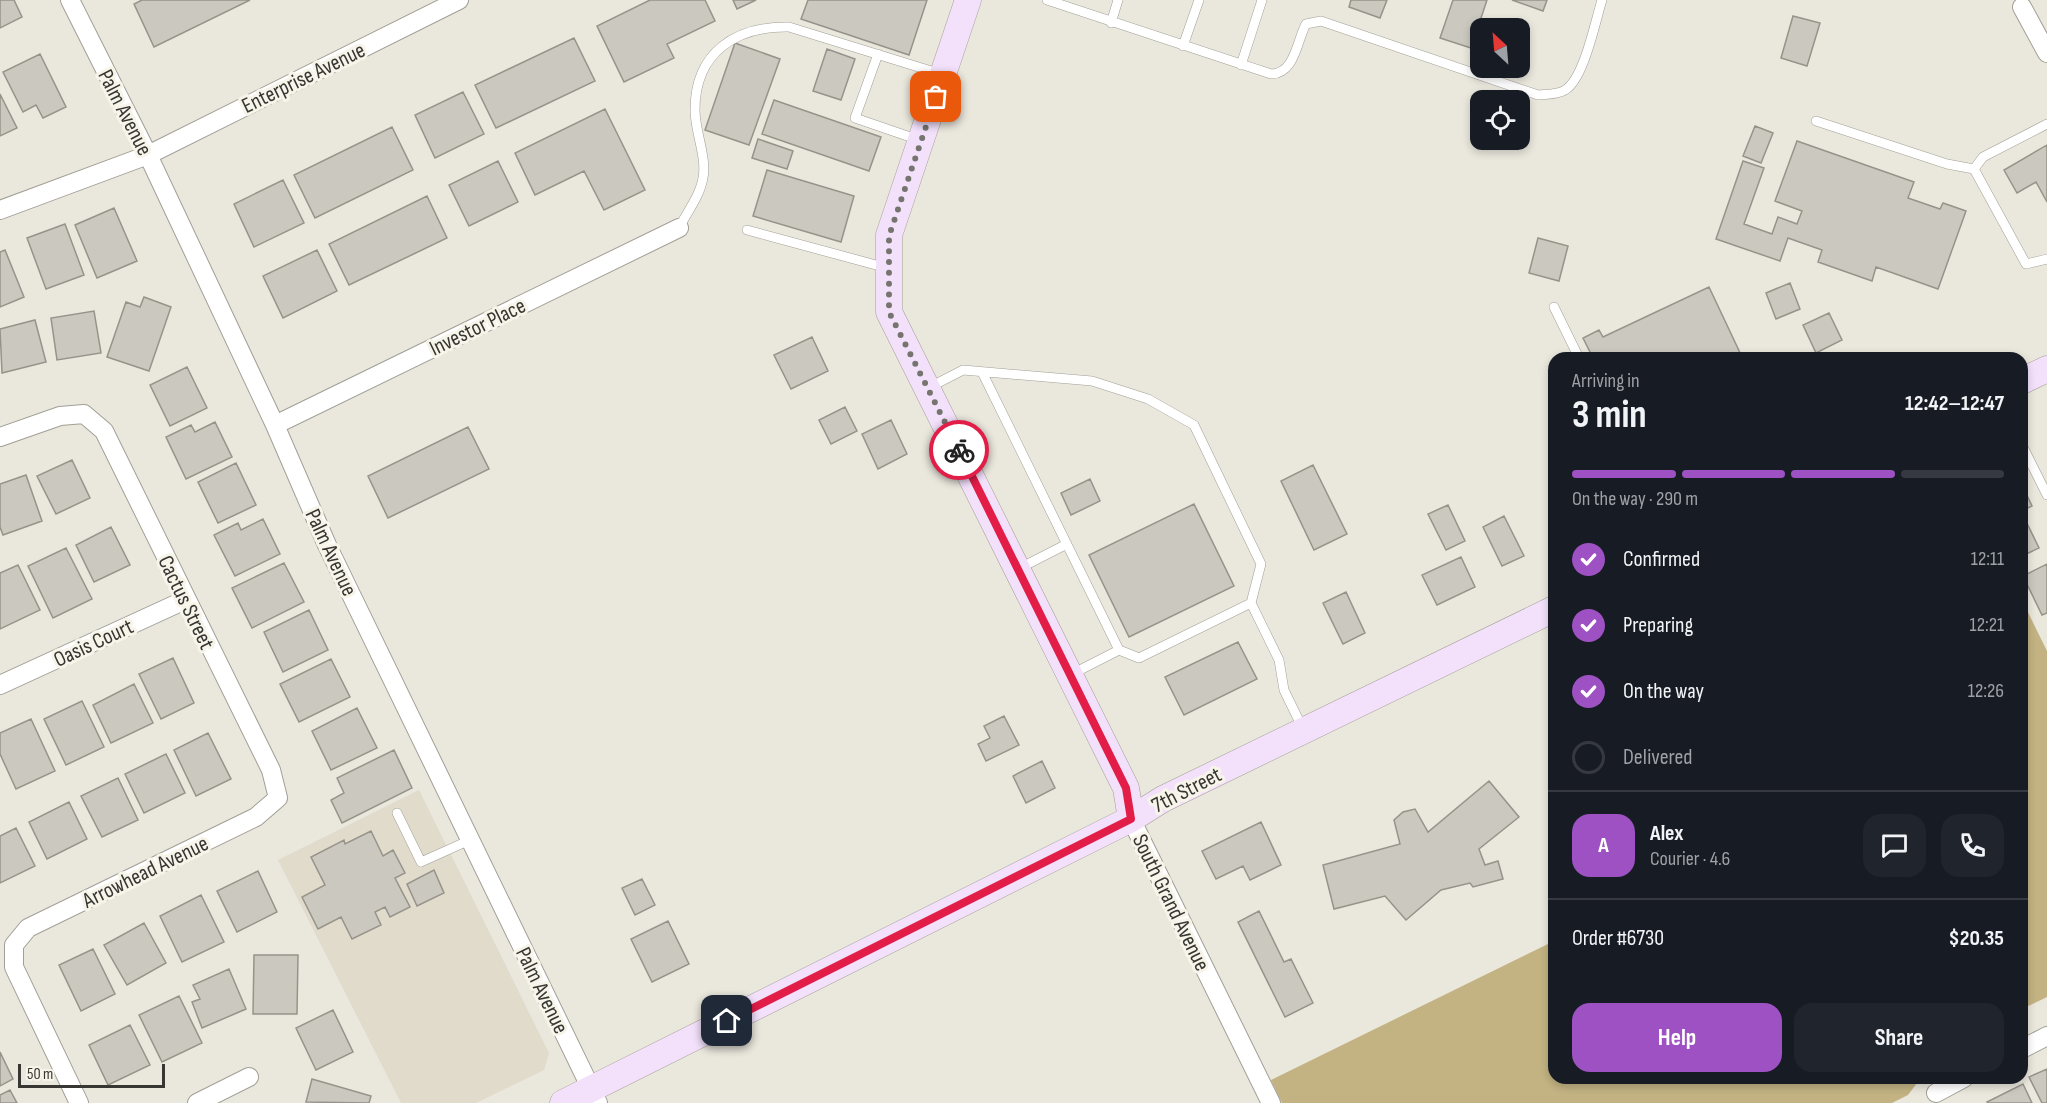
<!DOCTYPE html>
<html lang="en">
<head>
<meta charset="utf-8">
<style>
	:root { --surface:#171b24; --page:#20242c; --text:#f1f3f6; --muted:#9ea1a6; --line:#363941; --accent:#9e51c2 }
	body { margin:0; font-family:"Sofia Sans Condensed",sans-serif; background:var(--page); color:var(--text); height:100vh; display:flex; flex-direction:column; font-size:22px; white-space:nowrap }
	* { box-sizing:border-box; margin:0 }
	p { font-size:20px; color:var(--muted) }
	.icon { flex:none; width:33px; height:33px; fill:none; stroke:currentColor; stroke-width:2; stroke-linecap:round; stroke-linejoin:round }
	.map { position:relative; flex:1; overflow:hidden }
	.drawer { position:absolute; left:1548px; top:352px; width:480px; height:732px; display:flex; flex-direction:column; background:var(--surface); border-radius:18px; box-shadow:0 3px 9px #0003 }
	.drawer>* { flex:none }
	.needle { width:39px; rotate:334deg }
	.controls { position:absolute; left:1470px; top:18px; display:grid; gap:12px }
	.controls a { display:grid; place-items:center; width:60px; height:60px; border-radius:12px; background:var(--surface); box-shadow:0 3px 9px #0003; font-size:30px }
	.scale { position:absolute; left:18px; bottom:15px; width:147px; box-sizing:border-box; padding-left:6px; border:3px solid #373632; border-top:0; font-size:16px; line-height:21px; white-space:nowrap; color:#373632; -webkit-text-stroke:4px #f7f4ea; paint-order:stroke }
	.pin { position:absolute; display:grid; place-items:center; width:51px; height:51px; color:#fff; margin:-26px; border-radius:12px; box-shadow:0 3px 9px #0006 }
	.courier { position:absolute; display:grid; place-items:center; width:60px; height:60px; margin:-30px; border:4px solid #e11d48; border-radius:50%; background:#fff; color:#222; box-shadow:0 2px 8px #0007 }
	.headline em { font-style:normal; font-weight:700 }
	.headline div { display:flex; flex-direction:column-reverse }
	.headline { display:flex; align-items:center; justify-content:space-between; height:102px; padding:0 24px }
	h1 { font-size:39px; font-weight:700; line-height:45px }
	.bar { display:grid; grid-template-columns:repeat(4,1fr); gap:9px 6px; align-content:center; height:72px; padding:0 24px }
	.bar i { height:8px; border-radius:4px; background:var(--line) }
	.bar .current { background:var(--accent) }
	.bar p { grid-column:span 4 }
	.line { display:flex; align-items:center; gap:15px; padding:0 24px; border-top:2px solid var(--line) }
	.line div { flex:1 }
	.round { display:grid; place-items:center; flex:none; width:63px; height:63px; border-radius:18px; background:var(--page) }
	ol { padding:0 24px; list-style:none }
	li { display:flex; align-items:center; gap:18px; height:66px }
	li p { margin-inline-start:auto }
	li .icon { padding:6px; border-radius:50%; background:var(--accent); color:#fff; stroke-width:4 }
	li:last-child { color:var(--muted) }
	li i { width:33px; height:33px; border:3px solid var(--line); border-radius:50% }
	.action { display:flex; gap:12px; margin-top:auto; padding:12px 24px }
	.action a { flex:1; height:69px; border-radius:18px; background:var(--accent); color:#fff; font-size:24px; font-weight:700; line-height:69px; text-align:center }
	.action a+a { background:var(--page); color:var(--text) }
	.map>svg:first-child { display:block }
</style>
</head>
<body>
<div class="map">
<svg width="2047" height="1103" viewBox="0 0 2047 1103">
	<rect width="100%" height="100%" fill="#eae7dd"/>
	<path fill="#e0dbca" d="M419,790L549,1053L544,1070L476,1103H401L278,860Z"/>
	<path fill="#c3b383" d="M2022,600L2047,651V997L2022,1009Z
		M1554,941V1078L1920,1079L1908,1095L1892,1103H1282L1271,1080Z"/>
	<path fill="#cbc8bf" stroke="#96938b" stroke-width="1.5" d="M0,0H14L22,17L0,28Z
		M142,0H250L154,47L134,4Z
		M650,0H705L715,21L667,44L674,58L624,82L597,26Z
		M733,0H756L737,9Z
		M808,0H927L909,55L801,19Z
		M1351,0H1387L1380,18L1349,7Z
		M1453,0H1487L1471,48L1440,38Z
		M1512,0H1547L1543,11Z
		M1793,16L1820,23L1807,66L1781,58Z
		M574,38L595,81L496,128L475,85Z
		M735,43L780,59L749,145L705,130Z
		M827,49L855,59L841,100L813,91Z
		M40,54L66,107L43,118L36,105L23,112L3,72Z
		M463,92L484,134L435,158L415,115Z
		M0,94L17,128L0,136Z
		M774,100L881,137L869,171L762,134Z
		M605,109L645,190L604,210L584,171L535,195L515,153Z
		M1755,126L1773,133L1761,163L1743,156Z
		M392,127L413,170L315,218L294,175Z
		M758,139L793,151L787,169L752,158Z
		M1797,141L1914,182L1908,198L1940,209L1943,203L1966,211L1938,289L1876,267L1872,281L1818,262L1822,250L1788,238L1780,261L1716,239L1743,161L1764,168L1744,224L1772,234L1778,217L1797,224L1802,211L1775,201Z
		M2047,145V202L2036,182L2017,193L2004,170Z
		M498,161L518,202L469,226L449,185Z
		M767,170L854,196L841,242L753,216Z
		M283,180L304,223L254,247L234,204Z
		M427,196L447,238L349,285L329,244Z
		M114,208L137,261L97,278L75,225Z
		M65,224L84,275L46,289L27,238Z
		M1538,238L1568,246L1559,281L1529,273Z
		M5,250L24,297L0,307V252Z
		M317,250L337,291L283,318L263,276Z
		M1790,283L1800,309L1776,319L1766,293Z
		M1709,287L1742,357L1593,358L1583,338L1599,330L1603,337Z
		M144,297L171,307L149,371L107,357L126,302L140,307Z
		M94,311L101,353L57,360L51,318Z
		M1829,313L1842,340L1816,353L1803,325Z
		M35,320L46,362L2,373L0,329Z
		M812,337L828,371L791,389L774,355Z
		M187,367L207,408L170,426L150,385Z
		M845,407L857,431L831,444L819,420Z
		M891,420L907,454L878,469L862,434Z
		M215,422L232,457L186,479L166,437L191,425L195,432Z
		M468,427L489,469L388,518L368,476Z
		M72,460L90,498L56,514L37,476Z
		M236,463L256,505L218,523L198,482Z
		M1313,465L1347,534L1314,550L1281,481Z
		M26,475L42,521L3,535L0,527V484Z
		M1090,479L1100,501L1071,515L1061,493Z
		M2022,485L2032,506L2022,511Z
		M1194,504L1234,586L1129,637L1089,555Z
		M1448,505L1465,541L1446,550L1428,514Z
		M1504,516L1524,556L1502,566L1483,527Z
		M2024,517L2039,548L2022,556V518Z
		M263,519L280,554L235,576L214,535L238,523L241,530Z
		M111,527L130,565L94,582L76,545Z
		M66,548L92,599L53,618L28,566Z
		M1461,557L1475,587L1437,605L1422,575Z
		M284,563L304,602L252,628L232,588Z
		M2047,564V613L2042,615L2023,576Z
		M18,565L40,610L0,629V573Z
		M1346,592L1365,633L1343,644L1323,603Z
		M309,610L328,650L283,672L264,632Z
		M1238,642L1257,679L1184,715L1165,677Z
		M173,658L194,703L161,719L139,674Z
		M331,659L350,697L299,722L280,684Z
		M134,684L153,723L111,743L93,705Z
		M82,701L104,747L66,765L44,719Z
		M357,708L377,748L331,770L312,731Z
		M1004,716L1019,745L986,761L978,744L990,738L984,726Z
		M31,719L55,771L16,789L0,754V733Z
		M208,733L231,779L196,796L174,750Z
		M394,750L412,788L342,823L331,800L344,793L337,778Z
		M166,754L185,793L144,813L125,774Z
		M1042,761L1055,788L1026,803L1013,776Z
		M118,778L138,820L102,837L81,796Z
		M1489,781L1519,817L1479,849L1485,865L1498,861L1503,879L1473,887L1470,883L1441,890L1406,920L1385,896L1334,909L1323,865L1400,844L1394,820L1403,812L1415,809L1428,832Z
		M69,802L87,839L47,859L29,822Z
		M1261,822L1281,865L1250,880L1243,866L1216,879L1202,851Z
		M16,828L35,866L0,883V836Z
		M371,831L383,856L393,850L405,873L395,878L410,907L390,917L385,907L375,912L381,925L352,939L341,917L318,929L302,897L325,885L311,857L344,840L345,844Z
		M434,870L444,893L417,906L407,884Z
		M258,871L277,912L237,932L217,891Z
		M642,879L655,905L635,915L622,888Z
		M201,895L224,942L182,962L160,916Z
		M1259,911L1284,962L1291,959L1313,1003L1285,1017L1238,922Z
		M668,921L689,964L652,982L631,939Z
		M144,923L166,963L127,985L104,945Z
		M93,949L115,994L81,1011L59,965Z
		M254,955H298L297,1014H253Z
		M229,969L246,1009L202,1028L192,1002L200,999L193,985Z
		M179,996L202,1043L162,1062L139,1015Z
		M333,1010L353,1052L316,1070L296,1028Z
		M130,1025L150,1065L108,1085L89,1045Z
		M0,1052L13,1079L0,1086Z
		M2047,1069V1103H2042L2029,1077Z
		M312,1079L371,1096L369,1103L306,1102Z
		M2023,1084L2032,1103H1988L1987,1102Z
		M10,1090L17,1103H0V1095Z"/>
	<g fill="none" stroke-linecap="round" stroke-linejoin="round">
		<g stroke="#a29f96" stroke-width="10">
			<path id="lane" d="M1047,0L1271,74C1295,74 1297,40 1306,24L1321,21L1538,95C1548,94 1557,95 1565,90C1584,79 1595,22 1602,0
				M1111,23L1118,0
				M1183,46L1199,0
				M878,54L855,118L919,140
				M1241,65L1262,0
				M1816,121L1947,164L1974,169
				M2047,124L1983,157L1974,169L2026,264L2047,259
				M679,228C687,212 700,196 703,178C707,157 695,132 695,110C695,52 736,26 789,27L941,74
				M747,230L887,268
				M1554,307L1579,358
				M982,372L1119,650L1139,658L1251,603
				M930,387L963,370L1092,381L1148,399L1194,425L1261,564L1251,603L1279,660L1284,690L1303,729
				M2022,445L2047,495
				M1020,568L1067,544
				M1072,674L1119,650
				M397,813L421,862L470,840"/>
		</g>
		<g stroke="#a29f96" stroke-width="20">
			<path id="street" d="M70,0L148,155L275,425L327,545L598,1103
				M2022,7L2047,53
				M0,210L148,155L459,0
				M275,425L679,228
				M0,437L60,416L84,414L104,431L271,770L278,798L256,817L28,928L14,945V967L79,1103
				M0,685L185,600
				M1131,819L1271,1103
				M2022,1049L2047,1036
				M1936,1093L1964,1078
				M197,1103L249,1077"/>
		</g>
		<g stroke="#a29f96" stroke-width="27">
			<path id="secondary" d="M968,0L889,235V312L1126,788L1131,819
				M2022,381L2047,369
				M563,1103L1131,819L1163,799L1554,609"/>
		</g>
		<use href="#lane" stroke="#fff" stroke-width="9"/>
		<use href="#street" stroke="#fff" stroke-width="18"/>
		<use href="#secondary" stroke="#f3e1fc" stroke-width="26"/>
	</g>
	<g fill="none" stroke-linecap="round" stroke-linejoin="round">
		<path stroke="#76746e" stroke-width="6" stroke-dasharray="0 10.8" d="M936,97L889,236V312L959,450"/>
		<path stroke="#e11d48" stroke-width="8" d="M727,1021L1131,819L1126,788L959,450"/>
	</g>
	<g text-anchor="middle" stroke-width="6" stroke-linejoin="round" paint-order="stroke">
		<g font-size="22" fill="#373632" stroke="#f7f4ea">
			<text transform="translate(303 77) rotate(-26)" y="8">Enterprise Avenue</text>
			<text transform="translate(126 112) rotate(63)" y="8">Palm Avenue</text>
			<text transform="translate(477 326) rotate(-26)" y="8">Investor Place</text>
			<text transform="translate(332 552) rotate(65)" y="8">Palm Avenue</text>
			<text transform="translate(187 602) rotate(64)" y="8">Cactus Street</text>
			<text transform="translate(93 642) rotate(-25)" y="8">Oasis Court</text>
			<text transform="translate(1186 789) rotate(-27)" y="8">7th Street</text>
			<text transform="translate(145 871) rotate(-26)" y="8">Arrowhead Avenue</text>
			<text transform="translate(1172 902) rotate(64)" y="8">South Grand Avenue</text>
			<text transform="translate(543 990) rotate(64)" y="8">Palm Avenue</text>
		</g>
	</g>
</svg>
<div class="controls">
<a><svg class="needle" viewBox="-14 -14 28 28"><path d="M0-13l5 13h-10z" fill="#e53935"/><path d="M0 13l5-13h-10z" fill="#9ea1a6"/></svg></a>
<a><svg class="icon" aria-label="locate" viewBox="0 0 24 24"><circle cx="12" cy="12" r="6"/><path d="M12 2v4M12 18v4M2 12h4M18 12h4"/></svg></a>
</div>
<div class="scale">50 m</div>
<div class="pin" style="left:936px;top:97px;background:#ea580c"><svg class="icon" aria-label="bag" viewBox="0 0 24 24"><path d="M5 8h14l-1 12H6zM9 8a3 3 0 0 1 6 0"/></svg></div>
<div class="pin" style="left:727px;top:1021px;background:#1f2937"><svg class="icon" aria-label="home" viewBox="0 0 24 24"><path d="M3 11l9-7 9 7M6 9v11h12V9"/></svg></div>
<div class="courier" style="left:959px;top:450px"><svg class="icon" aria-label="bike" viewBox="0 0 24 24"><circle cx="6" cy="16" r="4"/><circle cx="18" cy="16" r="4"/><path d="M6 16l4-8h5l3 8M10 8l3 8H6M13 5h3"/></svg></div>
<section class="drawer">
<div class="headline"><div><h1>3 min</h1><p>Arriving in</p></div><em>12:42–12:47</em></div>
<div class="bar"><i class="current"></i><i class="current"></i><i class="current"></i><i></i><p>On the way · 290 m</p></div>
<ol>
<li><svg class="icon" aria-label="check" viewBox="0 0 24 24"><path d="M5 12l5 5 9-10"/></svg>Confirmed<p>12:11</p></li>
<li><svg class="icon" aria-label="check" viewBox="0 0 24 24"><path d="M5 12l5 5 9-10"/></svg>Preparing<p>12:21</p></li>
<li><svg class="icon" aria-label="check" viewBox="0 0 24 24"><path d="M5 12l5 5 9-10"/></svg>On the way<p>12:26</p></li>
<li><i></i>Delivered</li>
</ol>
<div class="line" style="height:108px"><b class="round" style="background:var(--accent);color:#fff">A</b><div><b>Alex</b><p>Courier · 4.6</p></div><a class="round"><svg class="icon" aria-label="chat" viewBox="0 0 24 24"><path d="M4 5h16v11H9l-5 4z"/></svg></a><a class="round"><svg class="icon" aria-label="phone" viewBox="0 0 24 24"><path d="M5 4h4l2 5-3 2q2 4 5 5l2-3 5 2v4C11 20 4 13 5 4z"/></svg></a></div>
<div class="line" style="height:78px"><div>Order #6730</div><b>$20.35</b></div>
<div class="action"><a>Help</a><a>Share</a></div>
</section>
</div>
</body>
</html>
